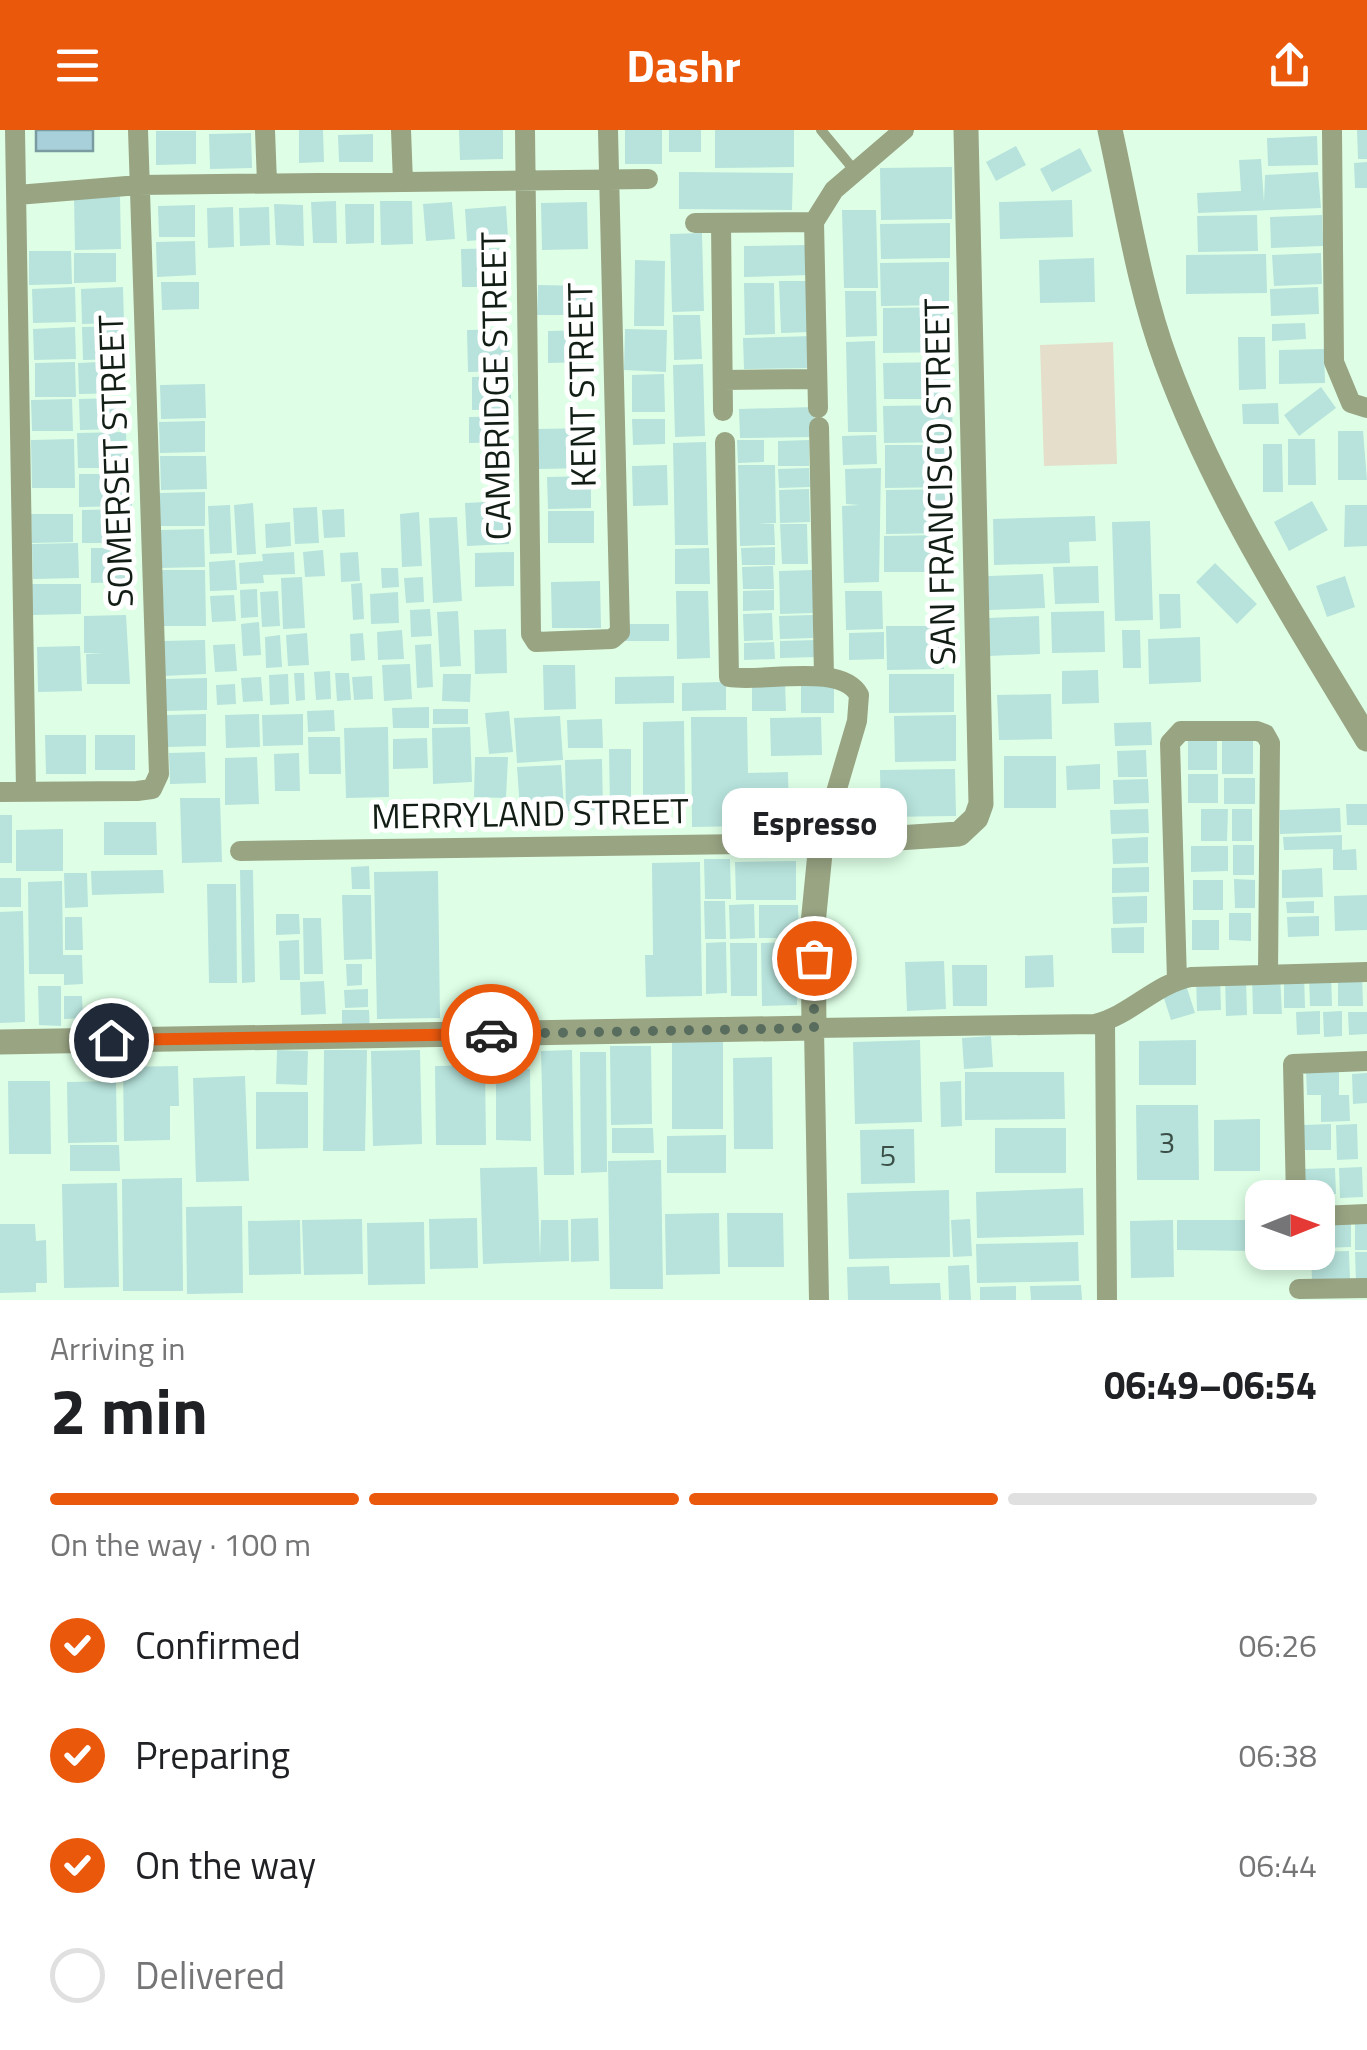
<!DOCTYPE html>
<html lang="en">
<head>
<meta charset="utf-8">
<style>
	:root { --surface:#fff; --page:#f2f2f2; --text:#202124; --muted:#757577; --line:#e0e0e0; --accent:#ea580c }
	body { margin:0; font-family:"Titillium Web",sans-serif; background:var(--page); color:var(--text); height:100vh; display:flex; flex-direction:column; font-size:38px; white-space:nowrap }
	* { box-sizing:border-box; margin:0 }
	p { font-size:32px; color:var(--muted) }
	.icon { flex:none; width:55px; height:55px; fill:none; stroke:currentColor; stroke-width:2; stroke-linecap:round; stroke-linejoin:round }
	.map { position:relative; height:1170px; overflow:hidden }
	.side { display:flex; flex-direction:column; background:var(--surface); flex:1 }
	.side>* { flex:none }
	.needle { width:65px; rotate:89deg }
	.tools { position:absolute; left:1245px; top:1050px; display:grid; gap:20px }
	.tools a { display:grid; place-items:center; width:90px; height:90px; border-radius:20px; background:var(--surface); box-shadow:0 5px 15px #0003; font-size:50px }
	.pin { position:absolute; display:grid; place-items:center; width:85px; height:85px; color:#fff; margin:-42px; border:5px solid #fff; border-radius:50%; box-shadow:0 2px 10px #0007 }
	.courier { position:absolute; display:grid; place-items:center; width:100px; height:100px; margin:-50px; border:8px solid #ea580c; border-radius:50%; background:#fff; color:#222; box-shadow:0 2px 12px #0007 }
	.bubble { position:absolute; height:70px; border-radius:20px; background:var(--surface); box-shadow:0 5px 15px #0003; font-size:32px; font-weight:700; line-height:70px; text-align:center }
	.headline em { font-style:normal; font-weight:700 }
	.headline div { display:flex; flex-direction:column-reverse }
	.headline { display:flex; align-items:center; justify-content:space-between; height:170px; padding:0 50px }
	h1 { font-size:65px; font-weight:700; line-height:75px }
	.bar { display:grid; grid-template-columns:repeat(4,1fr); gap:15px 10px; align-content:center; height:120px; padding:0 50px }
	.bar i { height:12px; border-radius:8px; background:var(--line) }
	.bar .current { background:var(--accent) }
	.bar p { grid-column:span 4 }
	ol { padding:0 50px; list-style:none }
	li { display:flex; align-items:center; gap:30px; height:110px }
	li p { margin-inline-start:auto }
	li .icon { padding:10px; border-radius:50%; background:var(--accent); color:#fff; stroke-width:4 }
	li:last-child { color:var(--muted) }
	li i { width:55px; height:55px; border:5px solid var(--line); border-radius:50% }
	header { display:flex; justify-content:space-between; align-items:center; height:130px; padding:0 50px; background:var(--accent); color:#fff; font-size:45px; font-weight:700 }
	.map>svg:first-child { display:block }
</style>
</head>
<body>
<header><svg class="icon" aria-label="menu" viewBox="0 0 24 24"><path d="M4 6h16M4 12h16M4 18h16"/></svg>Dashr<svg class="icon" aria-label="share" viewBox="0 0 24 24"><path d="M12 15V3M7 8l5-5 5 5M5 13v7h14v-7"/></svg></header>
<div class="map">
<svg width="1367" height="1170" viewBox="0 0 1367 1170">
	<rect width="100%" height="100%" fill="#deffe6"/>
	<path fill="#e5deca" d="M1113,212L1117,334L1044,336L1040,215Z"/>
	<path fill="#a7d0da" stroke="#7a9b9f" stroke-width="2.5" d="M36,0H93V21H36Z"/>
	<path fill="#b7e3dc" d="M299,0H323L324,32L299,33Z
		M459,0H503V29L460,30Z
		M625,0H662V34H625Z
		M669,0H701V22H669Z
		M715,0H794V37L715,38Z
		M1357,0H1367V29H1358Z
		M156,1H196V34L156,35Z
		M251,3L252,38L210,39L209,4Z
		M373,4V32H339L338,5Z
		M1317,6L1318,35L1268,36L1267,8Z
		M1016,16L1026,35L996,51L986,32Z
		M1080,18L1092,41L1052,62L1040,39Z
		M1261,29L1264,72L1265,45L1318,42L1321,78L1198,83L1197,63L1241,61L1239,30Z
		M1367,32V58H1355L1354,33Z
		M952,37V89L881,90L880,38Z
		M679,42L793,43L792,80L679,79Z
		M74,66H120L121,119L75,120Z
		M1072,70L1073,107L1000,109L999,72Z
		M336,71L337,113H313L311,72Z
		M380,71H412L413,114L381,115Z
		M452,72L455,109L426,111L423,74Z
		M587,72L588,119L542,120L541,73Z
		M274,74L303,75L304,116L276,115Z
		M345,74H374V113L346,114Z
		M195,75V107H159L158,76Z
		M506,76L508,108L467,111L465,79Z
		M233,77L234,117L208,118L207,78Z
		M269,77L270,115L240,116L239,78Z
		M842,80H876L878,158H844Z
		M1257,85L1258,121L1198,122L1197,86Z
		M1322,85L1323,116L1271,118L1270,87Z
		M950,93V128L881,129L880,94Z
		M702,103L704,181L672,182L670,104Z
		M195,111L196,145L157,147L156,112Z
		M809,115V145L744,147V116Z
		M508,118L509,157H462L461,119Z
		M29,121H71L72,154L29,155Z
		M74,123H116V152L74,153Z
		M1321,123L1322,154L1274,156L1272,125Z
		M1266,124L1267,163L1186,164V125Z
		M1094,128L1095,172L1040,173L1039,130Z
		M635,130L665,131L664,196H634Z
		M949,132V175L881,176L880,133Z
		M779,151H810L811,202L781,203Z
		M161,152H199V179L162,180Z
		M744,153H774L775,204L745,205Z
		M538,155L588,156V185H537Z
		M75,157L76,192L33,193L32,159Z
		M123,157L124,193L82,194L81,159Z
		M1318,157L1319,184L1271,186L1270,159Z
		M845,161H876L877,206L846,207Z
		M952,177L953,222L883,223V178Z
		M673,185H700L702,229L674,230Z
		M1305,193L1306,209L1272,211V194Z
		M122,196L123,229L83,230L82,197Z
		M75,197L76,229L34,230L33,199Z
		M509,199L510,241L468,242L467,200Z
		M625,199L667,200L666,242L624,240Z
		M591,200L592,232L548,233V201Z
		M812,206L813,238L744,239L743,208Z
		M1238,207H1265L1266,259L1239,260Z
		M875,211L877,302H848L846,212Z
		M1324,219L1325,253L1279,254V220Z
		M121,231L122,263L79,264L78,233Z
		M75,232L76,267H35V233Z
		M946,232L947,269H884L883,233Z
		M703,234L705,306L675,307L673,235Z
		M664,244L665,282H632V245Z
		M511,246V279L472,280V247Z
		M205,254L206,288L161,289L160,255Z
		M1321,257L1336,278L1299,306L1284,285Z
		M121,268L122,299L80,300L79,269Z
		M72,269L73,301H32L31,270Z
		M1278,273L1279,294H1243L1242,274Z
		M952,275L953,312L884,313L883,276Z
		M814,277L815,307L740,308L739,279Z
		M509,286L510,312L469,313V287Z
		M632,289H665V314L633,315Z
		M205,291V322L160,323L159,292Z
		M590,298L591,338L537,339L536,299Z
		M1338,301H1363L1367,350H1338Z
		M126,302L127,338H78L77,303Z
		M876,305L877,334L843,335L842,306Z
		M74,309L75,358H32L31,310Z
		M1288,309H1315L1316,355H1288Z
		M737,310H764V332L738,333Z
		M809,310V336H778V311Z
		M706,312L708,415H675L673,313Z
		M1263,314H1282L1283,362H1263Z
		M885,315H953V357L885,358Z
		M160,326H206L207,359L161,360Z
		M667,335L668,375L633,376L632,336Z
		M738,335H775L776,393H758L774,394L775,415L740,416Z
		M809,338L810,357L779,358L778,339Z
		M881,338L879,452L844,453L842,376L860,375L846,374L845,339Z
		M79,344H131L132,376L79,377Z
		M591,346V378L548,379L547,347Z
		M809,359L810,392L780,393L779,360Z
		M953,359L954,403L886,404V360Z
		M205,362V396H159V363Z
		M507,371L509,414L467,416L465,373Z
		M1312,371L1328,400L1289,421L1274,392Z
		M253,373L256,424L237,425L234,375Z
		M230,375L232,423L210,424L208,376Z
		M1345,375H1367V416L1344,417Z
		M317,377L319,413L295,414L293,378Z
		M128,379L129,413H82V380Z
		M344,379L345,407L324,408L322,380Z
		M548,381H594V413H548Z
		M419,382L422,436L402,437L400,384Z
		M31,384H73V412L32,413Z
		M1095,386L1096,411L1069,412L1070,433L994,435L993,389Z
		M457,387L462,471L433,473L429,388Z
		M1150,391L1153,490L1115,491L1112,392Z
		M290,392L291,416L266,418L265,394Z
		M780,394H807L808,434H782Z
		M204,399L205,437L160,438V400Z
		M941,405V442H884V406Z
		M78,413L79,448L33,449L32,414Z
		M775,417V435H742L741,418Z
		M91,418H128L129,452L91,453Z
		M709,418L710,454H675V419Z
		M323,420L325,446L305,447L303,422Z
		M294,422L295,444L263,445L264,453L240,454L239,433L263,431L262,424Z
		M358,422L360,451L341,452L340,423Z
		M514,422V456L475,457V423Z
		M235,430L237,460L210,461L209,432Z
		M1215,433L1257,474L1237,494L1196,452Z
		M773,436L774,459H743L742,437Z
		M1098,436L1099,473L1055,474L1053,437Z
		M381,438H398L399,457L382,458Z
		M162,440H205L206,496H164Z
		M813,440V483L780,484L779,441Z
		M1043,444L1045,478L989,480L988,446Z
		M1345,446L1355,477L1327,487L1316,456Z
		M302,447L305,498L283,499L281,448Z
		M423,447L424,472L406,473L404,448Z
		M600,451L601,498H552L551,452Z
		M362,453L364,489L353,490L351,454Z
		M31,454H81V484L31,485Z
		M257,459L258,487L241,488L240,460Z
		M774,460V480L743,481V461Z
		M278,461L280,496L262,497L260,462Z
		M676,461H708L710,528L677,529Z
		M845,461H882L883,499L846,500Z
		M398,462L399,493L371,494L370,464Z
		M1159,464H1180L1181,498L1160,499Z
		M234,465L236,491L212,492L210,466Z
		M430,479L432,506L411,507L410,480Z
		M458,481L461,536L440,537L437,482Z
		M1104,481L1105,522L1052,523L1051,482Z
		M772,483L773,510L744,511L743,484Z
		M126,485L130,554H87L86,524L104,523H84V486Z
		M813,485V508L780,509L779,486Z
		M1039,486L1040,524L988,526L987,488Z
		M259,492L261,525L243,526L241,494Z
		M620,494H669V511H620Z
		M886,496H944V539L887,540Z
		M506,499L507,543L475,544L474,500Z
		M402,500L404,529L378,530L377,502Z
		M1122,500H1140L1141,538H1123Z
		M884,502V529L849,530V503Z
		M307,503L309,535L288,536L286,505Z
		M363,503L365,530L351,531L350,504Z
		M280,505L282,537L266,538L265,507Z
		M1200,507L1201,552L1149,554L1148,509Z
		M205,510L206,544L163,546L162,511Z
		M818,510V527L780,528V511Z
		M774,512L775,529L744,530V513Z
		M235,514L237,541L215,542L213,515Z
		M431,514L433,557L417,558L415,515Z
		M80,516L82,561L38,562L37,517Z
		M410,534L412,569L384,571L382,535Z
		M543,535H575L576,579L544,580Z
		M1098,540L1099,573L1062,574V541Z
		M330,541L331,569L316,570L314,542Z
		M294,543H304L305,570L296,571Z
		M335,543H349L351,570L337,571Z
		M288,544L289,574L270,575L269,545Z
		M443,544H471L470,572L442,571Z
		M889,544H954V582L889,583Z
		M372,546L373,569L354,570L352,547Z
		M674,546V573L615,574V547Z
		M261,547L263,571L243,572L241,548Z
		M207,548V580L165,581L164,549Z
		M752,551H785L786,581H752Z
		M726,552V580L682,581V553Z
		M235,554L236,574L217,575L216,555Z
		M801,556H834V583H801Z
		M1051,564L1052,609L999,610L997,565Z
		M429,577V598H393L392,578Z
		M433,579H468V594H433Z
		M334,580L335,601L308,602L307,581Z
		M509,581L513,622L489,624L485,583Z
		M206,584V616L167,617V585Z
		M259,584L260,617L226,618L225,585Z
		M303,584V615L263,616L262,585Z
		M956,585V631L895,632L894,586Z
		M560,586L563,630L517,633L514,588Z
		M691,587H747L748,643L788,642L789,684L748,685V696L692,697Z
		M821,587L822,625L771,626L770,588Z
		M602,589L603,618H568L567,590Z
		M684,591L685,668H643V592Z
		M1151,592L1152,615L1115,616L1114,593Z
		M388,597L389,667L346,668L344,598Z
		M470,597L472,652L433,654L432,598Z
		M45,605H86V644H46Z
		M95,605H135V640H95Z
		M308,607H340L341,644H309Z
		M1222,607H1253V644H1222Z
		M427,608L428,638L393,639V609Z
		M1188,608H1217V640H1188Z
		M609,619H631V677H610Z
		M1146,620L1147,647H1118L1117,621Z
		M205,622L206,653L170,654L169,623Z
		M299,623L300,661H275L274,624Z
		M1004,626H1056V678H1004Z
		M257,627L259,674L225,675V628Z
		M475,627H508L506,668L474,667Z
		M602,629L603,680L566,681L565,630Z
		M1100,634V659L1067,660L1066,636Z
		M561,635L564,677L520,680L517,637Z
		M955,639L956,686L881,687L880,640Z
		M1188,644H1218V673H1188Z
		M1224,648H1255V674H1224Z
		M1148,649L1149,673L1114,674L1113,650Z
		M180,668H220L222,732L182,733Z
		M1346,674H1367V695H1347Z
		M1340,678L1341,702L1280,704V680Z
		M1148,679L1149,703L1111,704L1110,680Z
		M1201,679H1228L1227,711H1201Z
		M1232,679H1252V711H1232Z
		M0,685H12V733H0Z
		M104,692H156L157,725H104Z
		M63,699V741H16V700Z
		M1342,705V720L1356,719L1357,740H1333V719L1284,720L1283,707Z
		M1148,707V733L1113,734L1112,709Z
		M1233,715H1254V745H1233Z
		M1191,716H1228V741L1191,742Z
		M704,729H730L731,769H705Z
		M796,731V770H736L735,732Z
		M700,732L702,866L646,867L645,825H653L652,733Z
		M369,736L370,759H352L351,737Z
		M1149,737V762L1112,763V738Z
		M1322,738L1323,767L1282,768V740Z
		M163,740L164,763L92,765L91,741Z
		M240,740H253L255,852L242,853Z
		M438,741L440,888L377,889L374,742Z
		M64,743H87L88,777L65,778Z
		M0,748H21V777H0Z
		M1234,749L1255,750V778H1235Z
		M1193,750H1223V780H1193Z
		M62,751L63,825H82L83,854L64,855V844H29L28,752Z
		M207,754H236L237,853H209Z
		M342,765H371L372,829L344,830Z
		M1367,765V800L1335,801L1334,766Z
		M1147,766V793L1113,794L1112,767Z
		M704,771H725L726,809H705Z
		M1314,771V783H1287L1286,772Z
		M754,774L755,808L730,809L729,775Z
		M759,775H798L799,808H759Z
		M23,781L25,892L0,893V782Z
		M1229,783H1251V811L1229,810Z
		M276,784H299L300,804L276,805Z
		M1319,786V806L1288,807L1287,787Z
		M65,787H82L83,820H65Z
		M303,788H321L323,844H304Z
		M1192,790H1219V820H1192Z
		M1144,797V823H1112L1111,798Z
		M299,810L300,850H280L279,811Z
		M726,812L727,863L706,864V813Z
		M796,812L797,875L762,876L761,813Z
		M730,813H757V866H731Z
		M1053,825L1054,857L1025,858V826Z
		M944,831L946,879L907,881L905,832Z
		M346,834H362V855L347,856Z
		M952,835H987V876H953Z
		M1362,842L1363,876H1338V843Z
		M1284,844H1304L1305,878H1284Z
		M1309,844H1331L1332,876H1310Z
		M1252,846H1280L1282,884H1253Z
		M1196,847H1220L1221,880L1197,881Z
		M1225,847H1246L1247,885L1226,886Z
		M324,851L326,884L301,885L300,852Z
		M1186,855L1195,883L1171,890L1162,862Z
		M38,856H61V896L39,895Z
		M368,859V877L345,878L344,860Z
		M64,866H82L83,888L64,889Z
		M342,880H369L370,903L342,904Z
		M1320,881V904L1297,905L1296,882Z
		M1342,881V906L1324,907L1323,882Z
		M1348,882H1367V904L1349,905Z
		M991,906L993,937L964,939L962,908Z
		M920,910L922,992L855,994L853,912Z
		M1196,910V955H1139V911Z
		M723,911V999H672V912Z
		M610,916H651L652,994L611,995Z
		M277,920L308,921L307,955L276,954Z
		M324,920H367L365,1021H323Z
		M420,920L422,1014L373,1016L371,921Z
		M572,920L574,1045H544L541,921Z
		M580,922H606L607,1042L581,1043Z
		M118,925V946L93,947V926Z
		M772,927L773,1019H734L733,928Z
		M485,935L486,1015H436L435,936Z
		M178,936L179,976H170V1010L124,1011L123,937Z
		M1339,938V965H1349L1350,991L1321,992V965H1307L1306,939Z
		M530,939L531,1011L496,1010V940Z
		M965,942H1064L1065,989L965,990Z
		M1367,943V973L1353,974L1352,944Z
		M245,946L249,1051L196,1052L193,948Z
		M8,951H50L51,1024H9Z
		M116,951L117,1012L68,1013L67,952Z
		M961,951L962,996L941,997L940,952Z
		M256,962H308V1018L256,1019Z
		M1136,975H1198L1199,1050H1137Z
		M1260,989V1041H1214V990Z
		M1331,994V1020H1303V995Z
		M1357,994L1358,1029L1337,1030L1336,995Z
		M612,998H653L654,1023H612Z
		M995,998H1066V1043H995Z
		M914,999L915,1053L861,1054L860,1000Z
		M726,1005V1043H667V1006Z
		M70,1015H119L120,1041H70Z
		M661,1030L663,1159H610L608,1031Z
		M537,1037L540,1128L541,1090H568L569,1131L483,1134L480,1038Z
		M1362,1037L1363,1067L1340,1068L1339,1038Z
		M1335,1038L1336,1064L1303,1065L1302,1039Z
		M182,1048L183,1161H123L122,1049Z
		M117,1053L119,1157L64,1158L62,1054Z
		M1083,1058L1084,1105L977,1108L976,1062Z
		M949,1060L950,1127L849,1129L847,1063Z
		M242,1076L243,1163L187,1164L186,1077Z
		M719,1083L720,1144L666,1145L665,1084Z
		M727,1083H783L784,1137H728Z
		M477,1088L478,1138L430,1139L429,1089Z
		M598,1088L599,1131L571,1132V1089Z
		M362,1089L363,1144L304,1145L302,1090Z
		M970,1089L972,1126L953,1127L951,1090Z
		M300,1090L301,1144L249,1145L248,1091Z
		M1173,1090L1174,1147L1131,1148L1130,1091Z
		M1177,1090H1255V1121L1177,1120Z
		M424,1092L425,1154L368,1155L367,1093Z
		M1351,1093V1117L1318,1118V1094Z
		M1355,1093H1367V1120H1355Z
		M0,1094H35L36,1111L46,1110L47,1153H36V1162L0,1163Z
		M1078,1112L1079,1151L977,1153L976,1114Z
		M1349,1121L1350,1150L1312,1151L1311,1122Z
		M1355,1122H1367V1152L1356,1153Z
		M969,1135L971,1170H949L948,1136Z
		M889,1136L890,1154L940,1153L941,1170H848L847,1137Z
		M1081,1155L1082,1170H1031L1030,1156Z
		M1016,1156V1170H980V1157Z"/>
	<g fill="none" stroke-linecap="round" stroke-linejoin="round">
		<path stroke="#99a483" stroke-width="10" d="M821,0L855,41"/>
		<path stroke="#99a483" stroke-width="20" d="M15,0L26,661
			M265,0L267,53
			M401,0L403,52
			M525,0L531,504L536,512L612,509L620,502L608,0
			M1332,0L1334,232L1351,273L1367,278
			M17,65L139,55L648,49
			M695,93L814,92
			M721,93L723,281
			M723,250L817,249
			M818,278L814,92L834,60L904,0
			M819,297L824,546
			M0,662L137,661L152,659L159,644L138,0
			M240,721L821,713L857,591L859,565C841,532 762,553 729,547L725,312
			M1177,850L1170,613L1181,601H1257L1265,604L1270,613L1268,844
			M1105,892L1107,1170
			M1296,1068L1293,934L1367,931
			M1318,1086L1367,1084
			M1299,1159L1367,1158
			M819,1170L814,898L1095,894C1131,885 1155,854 1191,847L1367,842"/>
		<path stroke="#99a483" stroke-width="25" d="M1110,0C1127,76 1139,158 1166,231C1216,367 1293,486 1367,609
			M0,912L814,898L813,794L821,713L959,704L976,688L981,674L966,0"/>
	</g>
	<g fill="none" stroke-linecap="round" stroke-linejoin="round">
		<path stroke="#596d5e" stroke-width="10" stroke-dasharray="0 18" d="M491,904L814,898V828"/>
		<path stroke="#ea580c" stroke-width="12" d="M111,910L491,904"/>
	</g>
	<g text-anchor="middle" stroke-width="10" stroke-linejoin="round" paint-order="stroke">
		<g font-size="30" fill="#3b4f47">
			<text x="1167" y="1023">3</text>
			<text x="888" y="1036">5</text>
		</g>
		<g font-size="35" fill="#121e15" stroke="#fff">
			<text transform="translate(582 255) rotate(-91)" y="12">KENT STREET</text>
			<text transform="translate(496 256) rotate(-91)" y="12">CAMBRIDGE STREET</text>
			<text transform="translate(116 331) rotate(-92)" y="12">SOMERSET STREET</text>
			<text transform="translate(940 352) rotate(-91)" y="12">SAN FRANCISCO STREET</text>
			<text transform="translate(530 684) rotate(-1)" y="12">MERRYLAND STREET</text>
		</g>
	</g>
</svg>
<div class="tools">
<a><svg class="needle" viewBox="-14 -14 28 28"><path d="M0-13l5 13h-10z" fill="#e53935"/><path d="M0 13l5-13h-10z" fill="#757577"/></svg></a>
</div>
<div class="pin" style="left:814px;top:828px;background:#ea580c"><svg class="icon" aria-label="bag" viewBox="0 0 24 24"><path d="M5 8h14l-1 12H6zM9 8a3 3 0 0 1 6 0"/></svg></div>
<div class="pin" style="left:111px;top:910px;background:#1f2937"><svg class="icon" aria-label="home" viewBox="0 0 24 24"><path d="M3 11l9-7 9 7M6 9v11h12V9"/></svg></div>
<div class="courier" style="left:491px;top:904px"><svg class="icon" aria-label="car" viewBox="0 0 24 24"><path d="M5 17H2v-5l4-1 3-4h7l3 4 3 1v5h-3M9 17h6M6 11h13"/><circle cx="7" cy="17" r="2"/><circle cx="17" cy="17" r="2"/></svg></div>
<div class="bubble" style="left:722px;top:658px;width:185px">Espresso</div>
</div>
<section class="side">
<div class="headline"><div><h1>2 min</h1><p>Arriving in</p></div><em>06:49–06:54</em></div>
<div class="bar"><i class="current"></i><i class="current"></i><i class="current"></i><i></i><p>On the way · 100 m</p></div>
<ol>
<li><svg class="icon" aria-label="check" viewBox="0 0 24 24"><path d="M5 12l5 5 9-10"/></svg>Confirmed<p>06:26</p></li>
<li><svg class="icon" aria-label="check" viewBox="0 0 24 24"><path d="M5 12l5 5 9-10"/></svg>Preparing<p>06:38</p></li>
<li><svg class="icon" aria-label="check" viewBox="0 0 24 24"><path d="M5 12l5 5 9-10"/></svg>On the way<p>06:44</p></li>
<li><i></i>Delivered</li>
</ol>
</section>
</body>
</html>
